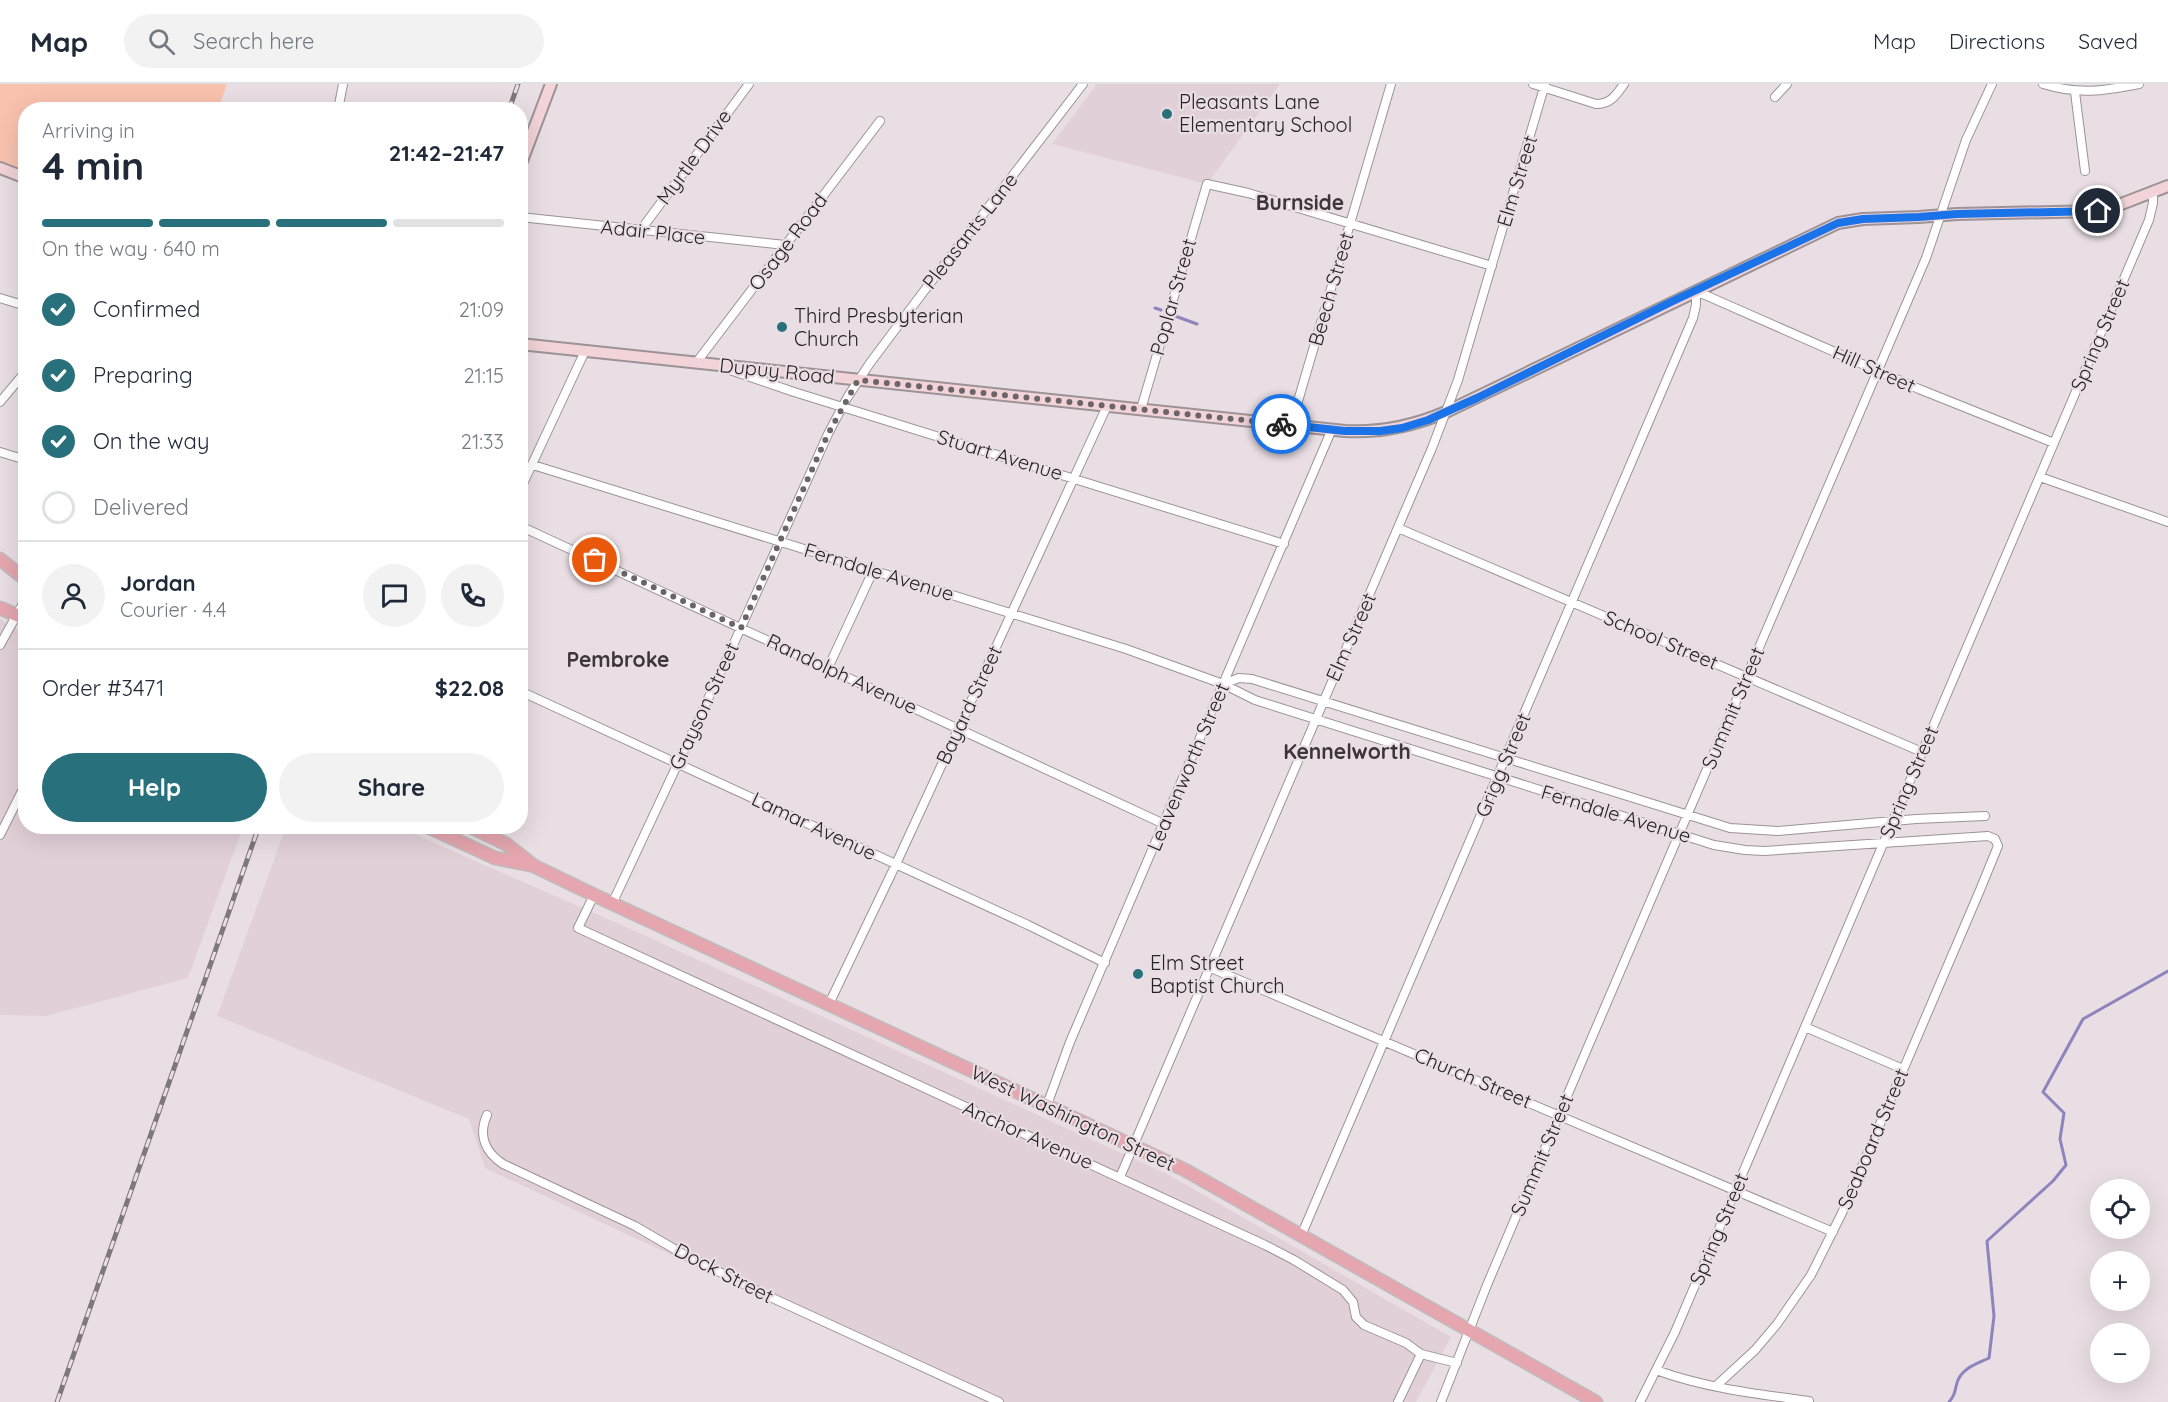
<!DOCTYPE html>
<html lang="en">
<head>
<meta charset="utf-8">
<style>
	:root { --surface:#fff; --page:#f2f2f3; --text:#1f2937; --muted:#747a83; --line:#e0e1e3; --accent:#28707b }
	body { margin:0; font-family:Quicksand,sans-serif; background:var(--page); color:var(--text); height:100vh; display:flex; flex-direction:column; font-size:22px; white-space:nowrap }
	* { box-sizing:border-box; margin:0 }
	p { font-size:20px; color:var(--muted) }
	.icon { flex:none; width:33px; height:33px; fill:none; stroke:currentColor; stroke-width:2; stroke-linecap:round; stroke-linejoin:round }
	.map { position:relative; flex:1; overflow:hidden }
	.panel { position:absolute; left:18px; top:18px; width:510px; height:732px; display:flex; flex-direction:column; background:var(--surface); border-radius:24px; box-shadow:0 6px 24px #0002 }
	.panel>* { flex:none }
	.controls { position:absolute; left:2090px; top:1095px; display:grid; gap:12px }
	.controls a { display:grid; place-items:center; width:60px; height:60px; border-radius:50%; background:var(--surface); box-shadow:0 6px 24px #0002; font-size:30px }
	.pin { position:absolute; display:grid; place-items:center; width:51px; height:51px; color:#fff; margin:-26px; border:3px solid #fff; border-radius:50%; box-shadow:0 2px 6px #0007 }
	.courier { position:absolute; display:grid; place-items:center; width:60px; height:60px; margin:-30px; border:4px solid #1a73e8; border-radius:50%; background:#fff; color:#222; box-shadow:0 2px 8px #0007 }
	.head em { font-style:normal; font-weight:700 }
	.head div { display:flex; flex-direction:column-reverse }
	.head { display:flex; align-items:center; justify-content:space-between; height:102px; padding:0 24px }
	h1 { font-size:39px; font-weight:700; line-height:45px }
	.bar { display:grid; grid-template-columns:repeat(4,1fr); gap:9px 6px; align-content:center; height:72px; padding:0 24px }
	.bar i { height:8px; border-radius:4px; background:var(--line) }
	.bar .active { background:var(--accent) }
	.bar p { grid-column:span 4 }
	.line { display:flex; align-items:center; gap:15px; padding:0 24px; border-top:2px solid var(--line) }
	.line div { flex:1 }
	.round { display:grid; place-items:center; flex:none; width:63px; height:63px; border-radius:32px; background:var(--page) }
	ol { padding:0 24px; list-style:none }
	li { display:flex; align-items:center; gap:18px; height:66px }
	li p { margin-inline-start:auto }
	li .icon { padding:6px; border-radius:50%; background:var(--accent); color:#fff; stroke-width:4 }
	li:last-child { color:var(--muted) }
	li i { width:33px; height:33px; border:3px solid var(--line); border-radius:50% }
	.action { display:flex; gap:12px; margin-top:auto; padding:12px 24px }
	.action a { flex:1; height:69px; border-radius:36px; background:var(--accent); color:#fff; font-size:24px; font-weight:700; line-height:69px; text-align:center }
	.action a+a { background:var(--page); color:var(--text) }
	header { display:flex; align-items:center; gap:36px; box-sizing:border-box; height:84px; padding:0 30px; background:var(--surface); border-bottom:2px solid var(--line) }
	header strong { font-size:28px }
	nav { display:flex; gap:33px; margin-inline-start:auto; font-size:21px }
	.search { width:420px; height:54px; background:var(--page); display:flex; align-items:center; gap:15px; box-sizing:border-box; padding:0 21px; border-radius:33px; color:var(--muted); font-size:22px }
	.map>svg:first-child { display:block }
</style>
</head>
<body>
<header>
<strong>Map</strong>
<div class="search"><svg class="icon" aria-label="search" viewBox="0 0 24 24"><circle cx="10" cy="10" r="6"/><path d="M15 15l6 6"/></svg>Search here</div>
<nav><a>Map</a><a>Directions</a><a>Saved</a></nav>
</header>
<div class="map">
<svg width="2168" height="1318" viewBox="0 0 2168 1318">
	<rect width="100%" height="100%" fill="#e9dee3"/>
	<path fill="#e2d0d9" d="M1097,0H1280L1207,100L1052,60Z
		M0,535L25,550L26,742L243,743L188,894L46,932L0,931Z
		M286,743H398L635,847L1169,1091L1451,1253L1416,1318H986L485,1084L469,1035L217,932Z"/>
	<path fill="#f9c2af" d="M0,0H227L218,25L26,26L25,89L0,79Z"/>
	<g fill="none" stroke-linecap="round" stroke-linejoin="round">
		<path stroke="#8d84bd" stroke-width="3" d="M1155,224L1161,226
			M1175,232L1197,240
			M1949,1318C1957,1309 1954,1306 1958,1296C1964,1283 1977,1280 1989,1274L1994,1232L1987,1157L2053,1097L2066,1081L2060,1055L2064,1029L2043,1008L2083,935L2168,887"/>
		<g stroke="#9c9397" stroke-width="10">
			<path id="street" d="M1533,0L1596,20C1611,20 1616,11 1624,0
				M2043,0C2079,11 2103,7 2139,0
				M2075,8L2085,87
				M1775,13L1787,0
				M338,26L343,0
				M520,133L785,161
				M640,147L749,0
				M0,214L26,222
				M696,279L880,37
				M727,285L794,308L1284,460
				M0,318L26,287
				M1141,325L1207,100L1248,109L1492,182
				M1291,341L1391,0
				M0,368L26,376
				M533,381L1126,565L1223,600L1255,616L1714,761L1745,766L1764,767L1988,752L1995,755L1998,762L1980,806L1842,1129L1811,1191L1777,1240L1755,1266L1716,1302
				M2040,393L2168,438
				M520,406L585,267
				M520,442L1164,740
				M1398,444L1922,668
				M0,561L26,514
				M828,584L873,487
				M1223,600L1239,594L1252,595L1730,744L1778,747L1916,735L1985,732
				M520,607L1028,841L1105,879
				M0,751L26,699
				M594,811L578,844L1265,1161L1294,1176L1343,1206L1353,1218L1356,1233L1364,1241L1406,1259L1421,1270L1457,1279
				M612,820L730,568L828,350L847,314L870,279L924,207L1083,0
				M1211,884L1833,1148
				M829,920L896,780L1107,322
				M1805,943L1903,985
				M1047,1021L1070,958L1332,345
				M487,1031C478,1051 485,1068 503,1080L635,1142L683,1170L768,1212L999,1318
				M1120,1093L1432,364L1458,296L1545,0
				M1301,1152L1693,234L1696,221V207L1919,305L2054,359
				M1656,1286C1705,1304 1757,1310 1809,1317
				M1398,1318L1421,1270
				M1441,1318L1487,1201L1587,965L1926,174L1966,56L1992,0
				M1640,1318L1675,1248L2149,136L2153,119V108"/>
		</g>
		<g stroke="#9c9397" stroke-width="14">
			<path id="secondary" d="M520,82L551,0
				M0,84L26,94
				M520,260L1345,347C1381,349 1413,342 1446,328L1838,139L1863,135L1919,133L1957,130L2098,127L2111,124L2168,102"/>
		</g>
		<g stroke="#bebdbe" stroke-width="15">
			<path id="primary" d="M0,475L26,496
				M0,524L26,535
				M426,742L495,774L530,781
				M469,742L506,760L534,782L594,811L1185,1086L1596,1318"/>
		</g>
		<use href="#street" stroke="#fff" stroke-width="8"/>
		<use href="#secondary" stroke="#f2d3d7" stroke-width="10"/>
		<use href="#primary" stroke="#e5a6af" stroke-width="12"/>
		<g stroke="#7e777b" stroke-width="5">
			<path id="rail" d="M509,26L518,0
				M57,1318L259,742"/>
		</g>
		<use href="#rail" stroke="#e9dee3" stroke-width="3" stroke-dasharray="9" stroke-linecap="butt"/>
	</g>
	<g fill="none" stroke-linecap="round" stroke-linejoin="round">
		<path stroke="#6b6468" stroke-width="6" stroke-dasharray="0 10.8" d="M595,476L741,544L828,350L858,296L1281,340"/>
		<path stroke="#1a73e8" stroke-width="8" d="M1281,340L1345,347H1380L1402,344L1428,336L1477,314L1671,218L1838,139L1863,135L1919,133L1957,130L2098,127"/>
	</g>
	<g fill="#28707b" stroke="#e9dee3" stroke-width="2">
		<circle cx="1167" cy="30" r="6"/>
		<circle cx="782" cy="243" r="6"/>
		<circle cx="1138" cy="890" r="6"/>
	</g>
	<g text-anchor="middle" stroke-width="4.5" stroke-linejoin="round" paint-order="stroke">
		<g font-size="20" fill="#272325" stroke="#e9dee3" text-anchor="start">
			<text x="1179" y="25">Pleasants Lane<tspan x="1179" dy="23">Elementary School</tspan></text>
			<text x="794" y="239">Third Presbyterian<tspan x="794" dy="23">Church</tspan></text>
			<text x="1150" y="886">Elm Street<tspan x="1150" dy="23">Baptist Church</tspan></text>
		</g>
		<g font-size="20" fill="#272325" stroke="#e9dee3">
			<text transform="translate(694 73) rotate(-54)" y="7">Myrtle Drive</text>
			<text transform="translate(1517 97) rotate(-73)" y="7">Elm Street</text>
			<text transform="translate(970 147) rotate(-52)" y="7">Pleasants Lane</text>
			<text transform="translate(653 148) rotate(6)" y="7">Adair Place</text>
			<text transform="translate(788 158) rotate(-53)" y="7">Osage Road</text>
			<text transform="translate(1331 205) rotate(-74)" y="7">Beech Street</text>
			<text transform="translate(1173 213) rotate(-74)" y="7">Poplar Street</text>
			<text transform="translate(2100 251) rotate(-67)" y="7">Spring Street</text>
			<text transform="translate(1874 285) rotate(24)" y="7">Hill Street</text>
			<text transform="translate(777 287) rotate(6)" y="7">Dupuy Road</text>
			<text transform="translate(1000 371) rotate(17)" y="7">Stuart Avenue</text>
			<text transform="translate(879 488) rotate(17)" y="7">Ferndale Avenue</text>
			<text transform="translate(1351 553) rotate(-66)" y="7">Elm Street</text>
			<text transform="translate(1661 556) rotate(23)" y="7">School Street</text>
			<text transform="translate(842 590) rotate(25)" y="7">Randolph Avenue</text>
			<text transform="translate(969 621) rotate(-65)" y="7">Bayard Street</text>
			<text transform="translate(704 622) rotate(-65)" y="7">Grayson Street</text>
			<text transform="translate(1733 624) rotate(-67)" y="7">Summit Street</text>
			<text transform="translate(1503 681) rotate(-67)" y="7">Grigg Street</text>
			<text transform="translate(1188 683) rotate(-67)" y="7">Leavenworth Street</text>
			<text transform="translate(1909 698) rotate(-67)" y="7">Spring Street</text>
			<text transform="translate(1616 730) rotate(17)" y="7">Ferndale Avenue</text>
			<text transform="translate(814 742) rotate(25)" y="7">Lamar Avenue</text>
			<text transform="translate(1473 994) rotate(23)" y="7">Church Street</text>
			<text transform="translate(1073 1034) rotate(25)" y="7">West Washington Street</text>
			<text transform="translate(1028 1051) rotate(24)" y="7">Anchor Avenue</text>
			<text transform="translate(1873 1055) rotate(-67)" y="7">Seaboard Street</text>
			<text transform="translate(1542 1071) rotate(-67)" y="7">Summit Street</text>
			<text transform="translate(1719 1145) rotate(-67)" y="7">Spring Street</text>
			<text transform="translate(724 1189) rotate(27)" y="7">Dock Street</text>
		</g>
		<g font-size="21" font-weight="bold" fill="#3d3539" stroke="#e9dee3">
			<text x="1300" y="126">Burnside</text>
			<text x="618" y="583">Pembroke</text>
			<text x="1347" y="675">Kennelworth</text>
		</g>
	</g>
</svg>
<div class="controls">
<a><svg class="icon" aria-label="locate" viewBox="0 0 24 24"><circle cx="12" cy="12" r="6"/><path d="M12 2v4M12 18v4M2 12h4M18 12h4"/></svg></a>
<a>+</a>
<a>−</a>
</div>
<div class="pin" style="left:595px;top:476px;background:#ea580c"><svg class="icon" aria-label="bag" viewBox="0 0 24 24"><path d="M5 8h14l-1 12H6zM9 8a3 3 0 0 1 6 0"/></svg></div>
<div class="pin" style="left:2098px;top:127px;background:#1f2937"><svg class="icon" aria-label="home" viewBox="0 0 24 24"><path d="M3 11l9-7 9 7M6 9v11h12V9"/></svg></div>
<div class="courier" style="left:1281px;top:340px"><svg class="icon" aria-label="bike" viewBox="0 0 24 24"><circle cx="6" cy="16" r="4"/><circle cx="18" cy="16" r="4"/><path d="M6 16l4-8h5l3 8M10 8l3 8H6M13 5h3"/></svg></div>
<section class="panel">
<div class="head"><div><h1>4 min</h1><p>Arriving in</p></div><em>21:42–21:47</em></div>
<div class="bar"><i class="active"></i><i class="active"></i><i class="active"></i><i></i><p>On the way · 640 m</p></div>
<ol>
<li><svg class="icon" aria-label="check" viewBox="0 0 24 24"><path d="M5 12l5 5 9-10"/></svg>Confirmed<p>21:09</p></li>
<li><svg class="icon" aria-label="check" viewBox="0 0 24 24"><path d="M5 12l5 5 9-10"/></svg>Preparing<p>21:15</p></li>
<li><svg class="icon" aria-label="check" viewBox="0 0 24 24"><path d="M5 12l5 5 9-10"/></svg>On the way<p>21:33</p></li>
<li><i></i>Delivered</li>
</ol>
<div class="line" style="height:108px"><a class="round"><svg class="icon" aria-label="person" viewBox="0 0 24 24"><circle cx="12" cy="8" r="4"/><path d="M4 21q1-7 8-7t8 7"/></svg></a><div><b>Jordan</b><p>Courier · 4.4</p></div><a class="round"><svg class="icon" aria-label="chat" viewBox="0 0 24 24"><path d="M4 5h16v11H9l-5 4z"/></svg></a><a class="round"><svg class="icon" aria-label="phone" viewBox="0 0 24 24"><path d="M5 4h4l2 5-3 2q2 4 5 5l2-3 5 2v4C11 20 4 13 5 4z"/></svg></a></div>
<div class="line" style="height:78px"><div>Order #3471</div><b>$22.08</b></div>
<div class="action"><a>Help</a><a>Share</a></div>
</section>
</div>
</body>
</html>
